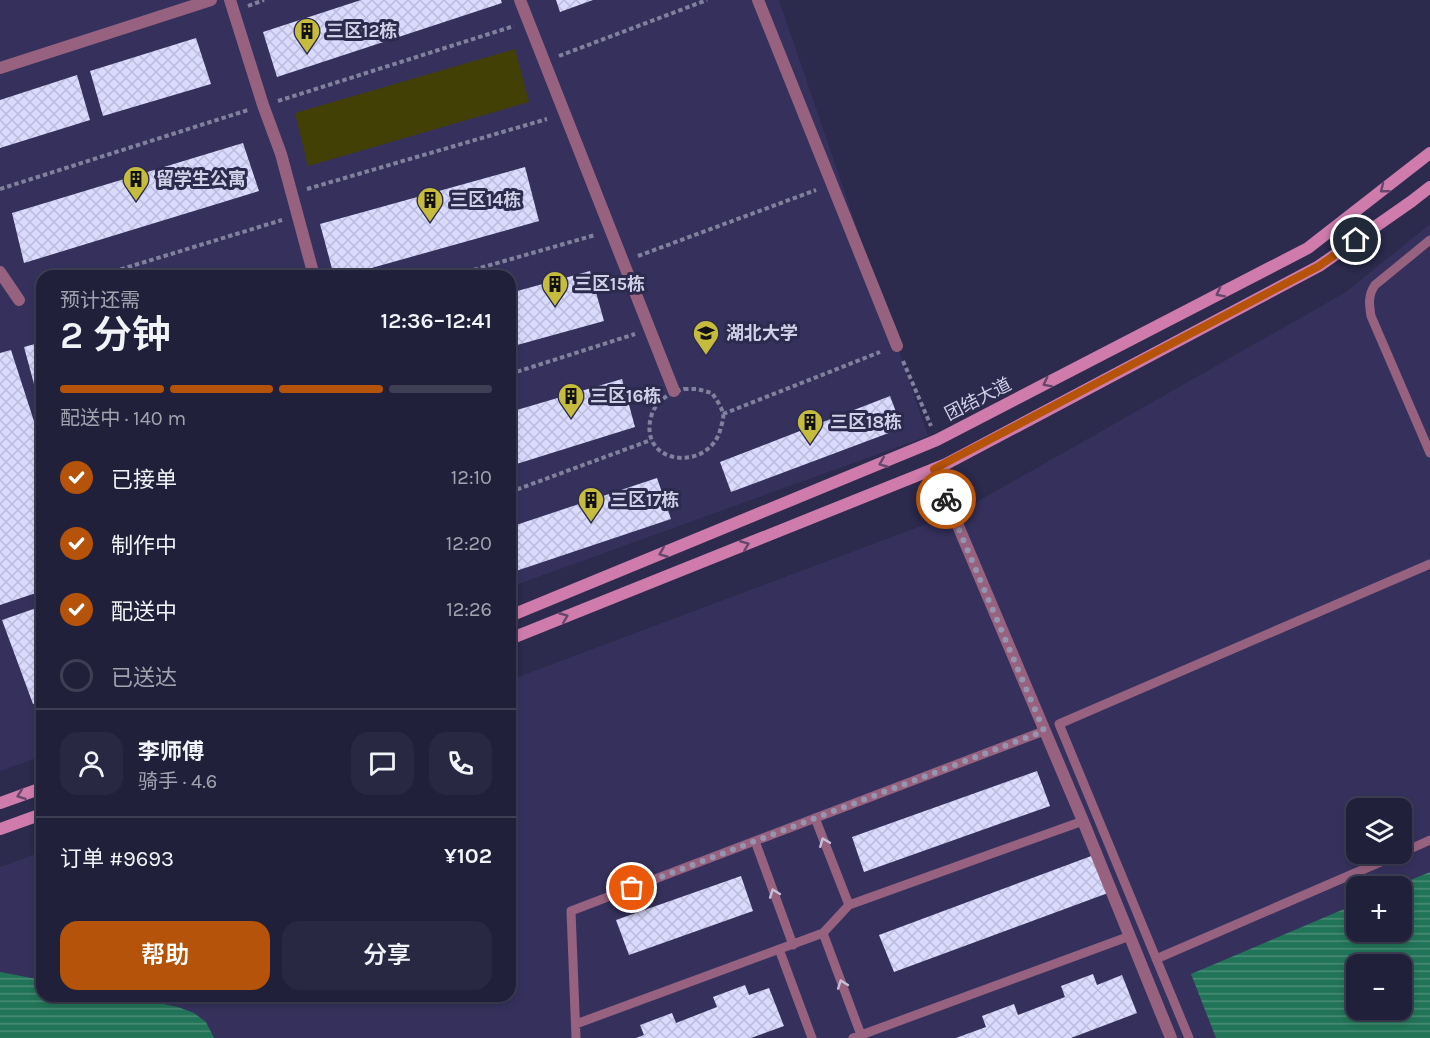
<!DOCTYPE html>
<html lang="zh">
<head>
<meta charset="utf-8">
<style>
	:root { --surface:#21203a; --page:#292842; --text:#f1f3f6; --muted:#a2a3af; --line:#3e3e54; --accent:#b45309 }
	body { margin:0; font-family:Karla,"Noto Sans SC",sans-serif; background:var(--page); color:var(--text); height:100vh; display:flex; flex-direction:column; font-size:22px; white-space:nowrap }
	* { box-sizing:border-box; margin:0 }
	p { font-size:20px; color:var(--muted) }
	.icon { flex:none; width:33px; height:33px; fill:none; stroke:currentColor; stroke-width:2; stroke-linecap:round; stroke-linejoin:round }
	.map { position:relative; flex:1; overflow:hidden }
	.side { position:absolute; left:36px; top:270px; width:480px; height:732px; display:flex; flex-direction:column; background:var(--surface); border-radius:18px; box-shadow:0 3px 9px #0003,0 0 0 2px var(--line) }
	.side>* { flex:none }
	.buttons { position:absolute; left:1346px; top:798px; display:grid; gap:12px }
	.buttons a { display:grid; place-items:center; width:66px; height:66px; border-radius:12px; background:var(--surface); box-shadow:0 3px 9px #0003,0 0 0 2px var(--line); font-size:30px }
	.pin { position:absolute; display:grid; place-items:center; width:51px; height:51px; color:#fff; margin:-26px; border:3px solid #fff; border-radius:50%; box-shadow:0 2px 6px #0007 }
	.courier { position:absolute; display:grid; place-items:center; width:60px; height:60px; margin:-30px; border:4px solid #b45309; border-radius:50%; background:#fff; color:#222; box-shadow:0 2px 8px #0007 }
	.overview em { font-style:normal; font-weight:600 }
	.overview div { display:flex; flex-direction:column-reverse }
	.overview { display:flex; align-items:center; justify-content:space-between; height:102px; padding:0 24px }
	h1 { font-size:39px; font-weight:600; line-height:45px }
	.bar { display:grid; grid-template-columns:repeat(4,1fr); gap:9px 6px; align-content:center; height:72px; padding:0 24px }
	.bar i { height:8px; border-radius:4px; background:var(--line) }
	.bar .on { background:var(--accent) }
	.bar p { grid-column:span 4 }
	.line { display:flex; align-items:center; gap:15px; padding:0 24px; border-top:2px solid var(--line) }
	.line div { flex:1 }
	.round { display:grid; place-items:center; flex:none; width:63px; height:63px; border-radius:18px; background:var(--page) }
	ol { padding:0 24px; list-style:none }
	li { display:flex; align-items:center; gap:18px; height:66px }
	li p { margin-inline-start:auto }
	li .icon { padding:6px; border-radius:50%; background:var(--accent); color:#fff; stroke-width:4 }
	li:last-child { color:var(--muted) }
	li i { width:33px; height:33px; border:3px solid var(--line); border-radius:50% }
	.primary-button { display:flex; gap:12px; margin-top:auto; padding:12px 24px }
	.primary-button a { flex:1; height:69px; border-radius:18px; background:var(--accent); color:#fff; font-size:24px; font-weight:600; line-height:69px; text-align:center }
	.primary-button a+a { background:var(--page); color:var(--text) }
	.map>svg:first-child { display:block }
</style>
</head>
<body>
<div class="map">
<svg width="1430" height="1038" viewBox="0 0 1430 1038">
	<defs>
		<pattern id="water-rules" width="6" height="5" patternUnits="userSpaceOnUse" patternTransform="scale(1.5)"><rect width="6" height="5" fill="#217457"/><path d="M0 2.5h6" fill="none" stroke="#4b8d77"/></pattern>
		<pattern id="building-cross-hatch" width="8" height="8" patternUnits="userSpaceOnUse" patternTransform="scale(1.5)"><rect width="8" height="8" fill="#dadaff"/><path d="M0 0l8 8M0 8l8-8" fill="none" stroke="#bbbbda"/></pattern>
	</defs>
	<rect width="100%" height="100%" fill="#2c2a4d"/>
	<path fill="#35315c" fill-rule="evenodd" d="M0,0H779L928,436L510,587V276H42V756L0,771Z
		M1430,224V1038H0V867L42,852V996H510V680L961,511L1346,292ZM1356,808H1401V854H1356ZM1356,886H1401V932H1356ZM1356,964H1401V1010H1356Z"/>
	<path fill="#434005" d="M515,49L529,102L308,166L295,113Z"/>
	<path fill="url(#water-rules)" fill-rule="evenodd" d="M1430,872V1038H1216L1191,974L1356,904V932H1401V886H1396ZM1356,964H1401V1010H1356Z
		M0,972L42,980V996H124L178,1007L194,1013L206,1022L214,1038H0Z"/>
	<path fill="url(#building-cross-hatch)" d="M361,0H501L502,3L277,77L263,32Z
		M556,0H593L560,12Z
		M196,38L211,84L103,116L90,71Z
		M77,75L90,120L0,148V100Z
		M243,143L259,191L24,263L12,213Z
		M525,167L539,221L343,276H334L320,224Z
		M590,271L604,321L510,347V293Z
		M42,342V410H41L24,347Z
		M11,350L42,446V591L0,605V353Z
		M622,379L635,427L510,466V412Z
		M890,396L902,428L731,492L720,462Z
		M657,478L671,519L510,573V527Z
		M42,606V701L33,704L2,620Z
		M1037,771L1050,806L864,872L852,837Z
		M1094,855L1108,893L894,972L879,935Z
		M741,876L753,911L629,955L616,920Z
		M1093,974L1097,985L1122,975L1137,1013L1071,1038H956L986,1027L982,1016L1014,1004L1018,1015L1065,997L1061,986Z
		M745,985L749,995L769,988L784,1026L751,1038H636L644,1035L640,1025L672,1013L676,1023L717,1007L713,997Z"/>
	<g fill="none" stroke-linecap="round" stroke-linejoin="round">
		<path stroke="#82819d" stroke-width="4" stroke-dasharray="4.5 3" stroke-linecap="butt" d="M248,6L264,0
			M559,56L707,0
			M278,101L514,26
			M0,189L248,110
			M307,189L547,119
			M638,256L816,190
			M99,276L282,220
			M452,276L595,235
			M903,361L931,426
			M510,374L635,334
			M684,389H697L712,393C716,399 722,407 723,414C724,418 722,423 721,427C711,473 638,466 651,417C655,401 669,393 684,389Z
			M723,414L880,352
			M510,492L651,440"/>
		<path stroke="#96627f" stroke-width="9" d="M1430,240L1375,285C1368,295 1369,304 1371,316L1430,453
			M815,818L849,905
			M755,841L793,945
			M1401,853L1430,840
			M823,933L861,1035
			M779,949L812,1038
			M1156,959L1399,854
			M576,1024L823,933L849,905L1083,821
			M576,1038L571,911L1044,731
			M853,1038L1130,936
			M1189,1038L1059,724L1430,564"/>
		<path stroke="#96627f" stroke-width="12" d="M230,0L263,105L281,154L314,276
			M520,0L674,391
			M758,0L897,346
			M0,68L211,0
			M0,272L19,300
			M934,469L1083,821L1171,1038"/>
		<path stroke="#cf7cac" stroke-width="12" d="M510,616L937,440L1308,248L1430,153
			M510,639L946,464L1319,266L1412,201L1430,187
			M0,803L42,788
			M0,829L42,814"/>
	</g>
	<defs><path id="oneway-chevron" d="M-2-3.5L2.5 0L-2 3.5" fill="none" stroke-width="1.6" stroke-linecap="round" stroke-linejoin="round" transform="scale(1.5)"/></defs>
	<g stroke="#65476e">
		<use href="#oneway-chevron" transform="translate(1384 189) rotate(142)"/>
		<use href="#oneway-chevron" transform="translate(1220 293) rotate(153)"/>
		<use href="#oneway-chevron" transform="translate(1047 383) rotate(153)"/>
		<use href="#oneway-chevron" transform="translate(883 463) rotate(158)"/>
		<use href="#oneway-chevron" transform="translate(745 545) rotate(-22)"/>
		<use href="#oneway-chevron" transform="translate(663 553) rotate(158)"/>
		<use href="#oneway-chevron" transform="translate(564 617) rotate(-22)"/>
		<use href="#oneway-chevron" transform="translate(21 795) rotate(160)"/>
	</g>
	<g stroke="#c6bfd7">
		<use href="#oneway-chevron" transform="translate(824 842) rotate(-112)"/>
		<use href="#oneway-chevron" transform="translate(774 893) rotate(-110)"/>
		<use href="#oneway-chevron" transform="translate(842 984) rotate(-110)"/>
	</g>
	<g fill="none" stroke-linecap="round" stroke-linejoin="round">
		<path stroke="#9695b0" stroke-width="6" stroke-dasharray="0 10.8" d="M632,888L1044,731L946,499"/>
		<path stroke="#b45309" stroke-width="8" d="M946,499L934,469L1319,266L1356,240"/>
	</g>
	<defs>
		<g id="building-pin" transform="scale(1.35)"><path d="M0 17L-7.5 6A9.5 9.5 0 1 1 7.5 6Z" fill="#c5bc3d" stroke="#2c2a4d"/><path d="M-4-6H4V6H1V3H-1V6H-4ZM-2.5-4.3h1.7v1.8h-1.7ZM.8-4.3h1.7v1.8H.8ZM-2.5-1h1.7V.8h-1.7ZM.8-1h1.7V.8H.8Z" fill="#111"/></g>
		<g id="university-pin" transform="scale(1.35)"><path d="M0 17L-7.5 6A9.5 9.5 0 1 1 7.5 6Z" fill="#c5bc3d" stroke="#2c2a4d"/><path d="M0-5L7-2L0 1L-7-2ZM-4 1L0 2.5L4 1V4Q0 6-4 4Z" fill="#111"/></g>
	</defs>
	<g fill-rule="evenodd">
		<use href="#building-pin" x="307" y="31"/>
		<use href="#building-pin" x="136" y="179"/>
		<use href="#building-pin" x="430" y="200"/>
		<use href="#building-pin" x="555" y="284"/>
		<use href="#university-pin" x="706" y="333"/>
		<use href="#building-pin" x="571" y="396"/>
		<use href="#building-pin" x="810" y="422"/>
		<use href="#building-pin" x="591" y="500"/>
	</g>
	<g text-anchor="middle" stroke-width="6" stroke-linejoin="round" paint-order="stroke">
		<g font-size="18" font-weight="bold" fill="#cfcfe6" stroke="#2c2a4d" text-anchor="start">
			<text x="326" y="37">三区12栋</text>
			<text x="156" y="185">留学生公寓</text>
			<text x="450" y="206">三区14栋</text>
			<text x="574" y="290">三区15栋</text>
			<text x="726" y="339">湖北大学</text>
			<text x="590" y="402">三区16栋</text>
			<text x="830" y="428">三区18栋</text>
			<text x="610" y="506">三区17栋</text>
		</g>
		<g font-size="18" fill="#cfcfe6" stroke="#2c2a4d">
			<text transform="translate(978 399) rotate(-27)" y="6">团结大道</text>
		</g>
	</g>
</svg>
<div class="buttons">
<a><svg class="icon" aria-label="layers" viewBox="0 0 24 24"><path d="M12 4l9 5-9 5-9-5zM3 14l9 5 9-5"/></svg></a>
<a>+</a>
<a>−</a>
</div>
<div class="pin" style="left:632px;top:888px;background:#ea580c"><svg class="icon" aria-label="bag" viewBox="0 0 24 24"><path d="M5 8h14l-1 12H6zM9 8a3 3 0 0 1 6 0"/></svg></div>
<div class="pin" style="left:1356px;top:240px;background:#1f2937"><svg class="icon" aria-label="home" viewBox="0 0 24 24"><path d="M3 11l9-7 9 7M6 9v11h12V9"/></svg></div>
<div class="courier" style="left:946px;top:499px"><svg class="icon" aria-label="bike" viewBox="0 0 24 24"><circle cx="6" cy="16" r="4"/><circle cx="18" cy="16" r="4"/><path d="M6 16l4-8h5l3 8M10 8l3 8H6M13 5h3"/></svg></div>
<section class="side">
<div class="overview"><div><h1>2 分钟</h1><p>预计还需</p></div><em>12:36–12:41</em></div>
<div class="bar"><i class="on"></i><i class="on"></i><i class="on"></i><i></i><p>配送中 · 140 m</p></div>
<ol>
<li><svg class="icon" aria-label="check" viewBox="0 0 24 24"><path d="M5 12l5 5 9-10"/></svg>已接单<p>12:10</p></li>
<li><svg class="icon" aria-label="check" viewBox="0 0 24 24"><path d="M5 12l5 5 9-10"/></svg>制作中<p>12:20</p></li>
<li><svg class="icon" aria-label="check" viewBox="0 0 24 24"><path d="M5 12l5 5 9-10"/></svg>配送中<p>12:26</p></li>
<li><i></i>已送达</li>
</ol>
<div class="line" style="height:108px"><a class="round"><svg class="icon" aria-label="person" viewBox="0 0 24 24"><circle cx="12" cy="8" r="4"/><path d="M4 21q1-7 8-7t8 7"/></svg></a><div><b>李师傅</b><p>骑手 · 4.6</p></div><a class="round"><svg class="icon" aria-label="chat" viewBox="0 0 24 24"><path d="M4 5h16v11H9l-5 4z"/></svg></a><a class="round"><svg class="icon" aria-label="phone" viewBox="0 0 24 24"><path d="M5 4h4l2 5-3 2q2 4 5 5l2-3 5 2v4C11 20 4 13 5 4z"/></svg></a></div>
<div class="line" style="height:78px"><div>订单 #9693</div><b>¥102</b></div>
<div class="primary-button"><a>帮助</a><a>分享</a></div>
</section>
</div>
</body>
</html>
